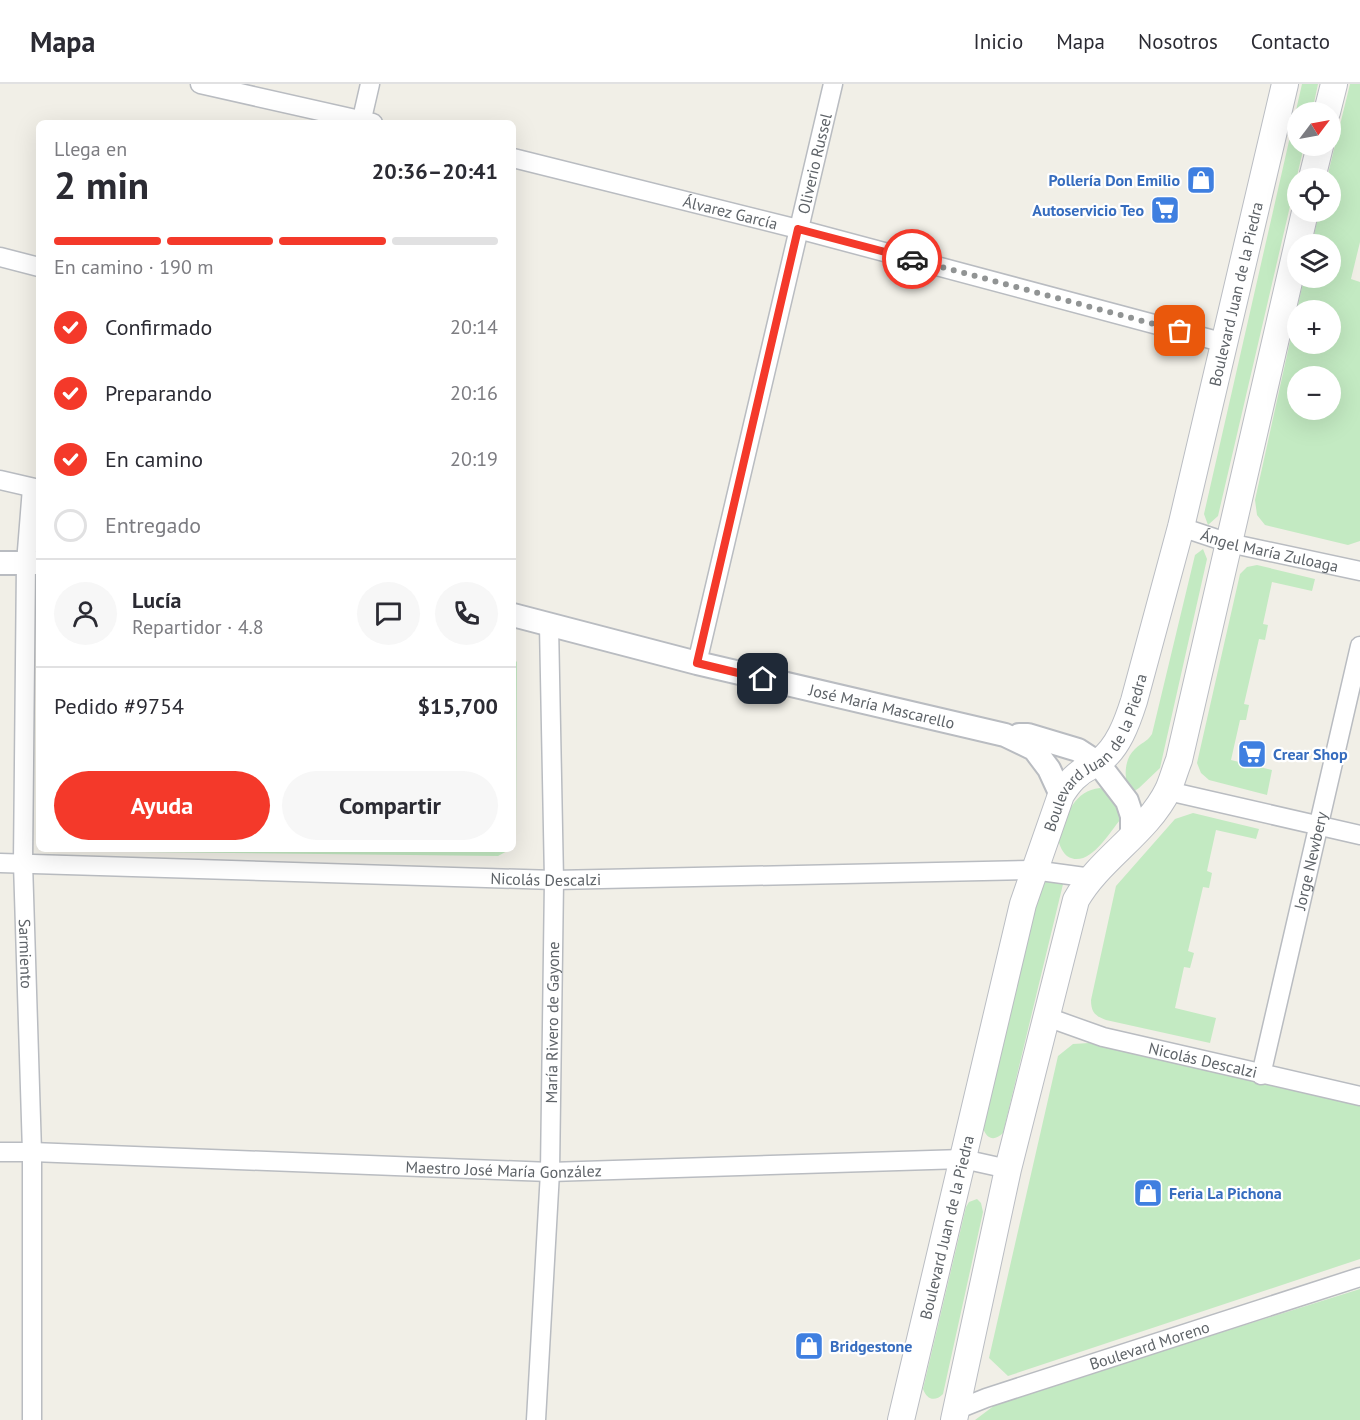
<!DOCTYPE html>
<html lang="es">
<head>
<meta charset="utf-8">
<style>
	:root { --surface:#fff; --page:#f7f7f7; --text:#2b2b33; --muted:#7c7c81; --line:#e1e1e2; --accent:#f4392a }
	body { margin:0; font-family:"PT Sans",sans-serif; background:var(--page); color:var(--text); height:100vh; display:flex; flex-direction:column; font-size:22px; white-space:nowrap }
	* { box-sizing:border-box; margin:0 }
	p { font-size:20px; color:var(--muted) }
	.icon { flex:none; width:33px; height:33px; fill:none; stroke:currentColor; stroke-width:2; stroke-linecap:round; stroke-linejoin:round }
	.map { position:relative; flex:1; overflow:hidden }
	.panel { position:absolute; left:36px; top:36px; width:480px; height:732px; display:flex; flex-direction:column; background:var(--surface); border-radius:9px; box-shadow:0 6px 24px #0002 }
	.panel>* { flex:none }
	.needle { width:39px; rotate:58deg }
	.buttons { position:absolute; left:1287px; top:18px; display:grid; gap:12px }
	.buttons a { display:grid; place-items:center; width:54px; height:54px; border-radius:50%; background:var(--surface); box-shadow:0 6px 24px #0002; font-size:30px }
	.pin { position:absolute; display:grid; place-items:center; width:51px; height:51px; color:#fff; margin:-26px; border-radius:12px; box-shadow:0 3px 9px #0006 }
	.courier { position:absolute; display:grid; place-items:center; width:60px; height:60px; margin:-30px; border:4px solid #f4392a; border-radius:50%; background:#fff; color:#222; box-shadow:0 2px 8px #0007 }
	.overview em { font-style:normal; font-weight:700 }
	.overview div { display:flex; flex-direction:column-reverse }
	.overview { display:flex; align-items:center; justify-content:space-between; height:102px; padding:0 18px }
	h1 { font-size:39px; font-weight:700; line-height:45px }
	.bar { display:grid; grid-template-columns:repeat(4,1fr); gap:9px 6px; align-content:center; height:72px; padding:0 18px }
	.bar i { height:8px; border-radius:4px; background:var(--line) }
	.bar .selected { background:var(--accent) }
	.bar p { grid-column:span 4 }
	.line { display:flex; align-items:center; gap:15px; padding:0 18px; border-top:2px solid var(--line) }
	.line div { flex:1 }
	.round { display:grid; place-items:center; flex:none; width:63px; height:63px; border-radius:32px; background:var(--page) }
	ol { padding:0 18px; list-style:none }
	li { display:flex; align-items:center; gap:18px; height:66px }
	li p { margin-inline-start:auto }
	li .icon { padding:6px; border-radius:50%; background:var(--accent); color:#fff; stroke-width:4 }
	li:last-child { color:var(--muted) }
	li i { width:33px; height:33px; border:3px solid var(--line); border-radius:50% }
	.cta { display:flex; gap:12px; margin-top:auto; padding:12px 18px }
	.cta a { flex:1; height:69px; border-radius:36px; background:var(--accent); color:#fff; font-size:24px; font-weight:700; line-height:69px; text-align:center }
	.cta a+a { background:var(--page); color:var(--text) }
	header { display:flex; align-items:center; gap:36px; box-sizing:border-box; height:84px; padding:0 30px; background:var(--surface); border-bottom:2px solid var(--line) }
	header strong { font-size:28px }
	nav { display:flex; gap:33px; margin-inline-start:auto; font-size:21px }
	.map>svg:first-child { display:block }
</style>
</head>
<body>
<header>
<strong>Mapa</strong>
<nav><a>Inicio</a><a>Mapa</a><a>Nosotros</a><a>Contacto</a></nav>
</header>
<div class="map">
<svg width="1360" height="1336" viewBox="0 0 1360 1336">
	<rect width="100%" height="100%" fill="#f1efe7"/>
	<path fill="#c3eac2" fill-rule="evenodd" d="M1302,0H1318L1312,28H1298V62H1304L1218,432L1208,441L1204,430Z
		M1350,0H1360V158L1351,195L1360,198V457L1348,461L1265,441L1257,431L1255,416L1304,194H1330V160H1312L1319,128H1330V94H1327ZM1298,226H1330V260H1298ZM1298,292H1330V326H1298Z
		M1203,465L1207,475L1160,684L1139,704L1130,710C1124,696 1123,676 1135,665C1142,658 1146,659 1152,650L1195,471Z
		M1257,481L1315,495L1312,507L1272,498L1263,540L1268,541L1265,556L1259,555L1244,620L1249,621L1246,636H1240L1231,676L1272,686L1267,711L1209,696L1201,689L1197,679L1240,490L1247,483Z
		M513,574L517,578L516,755L513,761Z
		M1100,704C1111,709 1122,723 1120,736C1109,749 1088,786 1067,772C1061,767 1058,758 1058,751C1068,729 1074,707 1100,704Z
		M1193,729L1259,745L1256,755L1216,746L1207,787L1212,789L1209,804L1203,803L1188,867L1194,869L1190,884L1184,883L1175,924L1216,934L1210,959L1106,936C1095,932 1091,928 1091,916L1116,802L1175,735Z
		M42,765H511L498,772L42,767Z
		M1040,796H1064L1003,1049C995,1057 987,1056 983,1044Z
		M1089,959L1360,1021V1175L1008,1292L989,1274L1058,972L1073,960Z
		M977,1115L981,1119L983,1128L943,1310C935,1318 927,1316 923,1305L966,1123L969,1118Z
		M1360,1205V1336H975L999,1318Z"/>
	<g fill="none" stroke-linecap="round" stroke-linejoin="round">
		<g stroke="#b9bcc1" stroke-width="21">
			<g id="minor">
				<path d="M200,0L373,39"/>
				<path d="M361,39L370,0"/>
				<path id="s1" d="M513,74L798,145L1225,259"/>
				<path d="M0,173L39,183"/>
				<path d="M0,396L39,405"/>
				<path id="s2" d="M32,404L26,479L23,779L32,1068V1336"/>
				<path id="s3" d="M1181,443L1229,459L1360,487"/>
				<path id="s4" d="M697,579L833,0"/>
				<path d="M1168,707L1360,751"/>
				<path id="s5" d="M0,779L554,796L1033,786L1092,794"/>
				<path id="s6" d="M1047,933L1103,953L1360,1012"/>
				<path id="s7" d="M1261,991L1360,562"/>
				<path id="s8" d="M0,1068H32L550,1088L963,1075L1008,1085"/>
				<path id="s9" d="M956,1326L986,1314L1360,1193"/>
				<path id="s10" d="M536,1336L550,1088L554,796L549,541"/>
			</g>
		</g>
		<g stroke="#b9bcc1" stroke-width="26">
			<g id="tertiary">
				<path d="M0,479H39"/>
				<path id="s11" d="M513,531L697,579L1005,651L1034,665L1049,685L1061,711"/>
				<path d="M1019,651H1028L1078,666L1098,679L1127,717L1132,732V752"/>
			</g>
		</g>
		<g stroke="#babdc3" stroke-width="28">
			<g id="secondary">
				<path d="M1327,28L1334,0"/>
				<path d="M1312,94L1320,62"/>
				<path id="s12" d="M901,1336L1023,820L1061,711C1069,698 1077,689 1091,682C1094,680 1096,680 1099,678C1118,664 1127,639 1134,617L1181,443L1285,0"/>
				<path d="M954,1336L1008,1085L1076,816C1099,775 1147,749 1168,706C1172,697 1175,686 1179,676L1305,128"/>
			</g>
		</g>
		<use href="#minor" stroke="#fff" stroke-width="18"/>
		<use href="#tertiary" stroke="#fff" stroke-width="22"/>
		<use href="#secondary" stroke="#fff" stroke-width="26"/>
	</g>
	<g fill="none" stroke-linecap="round" stroke-linejoin="round">
		<path stroke="#919494" stroke-width="6" stroke-dasharray="0 10.8" d="M912,175L1180,247"/>
		<path stroke="#f4392a" stroke-width="8" d="M763,595L697,579L798,145L912,175"/>
	</g>
	<defs>
		<g id="shop-square" transform="scale(1.5)"><rect x="-9" y="-9" width="18" height="18" rx="4" fill="#3f7fe0" stroke="#fff"/><path d="M-5-2.5h2.3a2.7 3.5 0 0 1 5.4 0H5L5.5 6h-11ZM-1.5-2.5h3a1.5 2.3 0 0 0-3 0Z" fill="#fff"/></g>
		<g id="supermarket-square" transform="scale(1.5)"><rect x="-9" y="-9" width="18" height="18" rx="4" fill="#3f7fe0" stroke="#fff"/><path d="M-6-5.5h2.5l.6 2H6L4.5 2H-2.5L-4.4-4H-6ZM-1.5 3.2a1.3 1.3 0 1 0 .1 0ZM3 3.2a1.3 1.3 0 1 0 .1 0Z" fill="#fff"/></g>
	</defs>
	<g fill-rule="evenodd">
		<use href="#shop-square" x="1201" y="96"/>
		<use href="#supermarket-square" x="1165" y="126"/>
		<use href="#supermarket-square" x="1252" y="670"/>
		<use href="#shop-square" x="1148" y="1109"/>
		<use href="#shop-square" x="809" y="1262"/>
	</g>
	<g text-anchor="middle" stroke-width="4.5" stroke-linejoin="round" paint-order="stroke">
		<g font-size="16" fill="#5e6368" stroke="#fff">
			<text dy="6" stroke="none"><textPath href="#s4" startOffset="513">Oliverio Russel</textPath></text>
			<text dy="6" stroke="none"><textPath href="#s1" startOffset="224">Álvarez García</textPath></text>
			<text dy="6" stroke="none"><textPath href="#s12" startOffset="1188">Boulevard Juan de la Piedra</textPath></text>
			<text dy="6" stroke="none"><textPath href="#s3" startOffset="92">Ángel María Zuloaga</textPath></text>
			<text dy="6" stroke="none"><textPath href="#s11" startOffset="380">José María Mascarello</textPath></text>
			<text dy="6" stroke="none"><textPath href="#s12" startOffset="702">Boulevard Juan de la Piedra</textPath></text>
			<text dy="6" stroke="none"><textPath href="#s7" startOffset="220">Jorge Newbery</textPath></text>
			<text dy="6" stroke="none"><textPath href="#s5" startOffset="546">Nicolás Descalzi</textPath></text>
			<text dy="6" stroke="none"><textPath href="#s2" startOffset="466">Sarmiento</textPath></text>
			<text dy="6" stroke="none"><textPath href="#s10" startOffset="398">María Rivero de Gayone</textPath></text>
			<text dy="6" stroke="none"><textPath href="#s6" startOffset="162">Nicolás Descalzi</textPath></text>
			<text dy="6" stroke="none"><textPath href="#s8" startOffset="504">Maestro José María González</textPath></text>
			<text dy="6" stroke="none"><textPath href="#s12" startOffset="198">Boulevard Juan de la Piedra</textPath></text>
			<text dy="6" stroke="none"><textPath href="#s9" startOffset="204">Boulevard Moreno</textPath></text>
		</g>
		<g font-size="16" font-weight="bold" fill="#366cbe" stroke="#fff" text-anchor="start">
			<text x="1180" y="102" text-anchor="end">Pollería Don Emilio</text>
			<text x="1144" y="132" text-anchor="end">Autoservicio Teo</text>
			<text x="1273" y="676">Crear Shop</text>
			<text x="1169" y="1115">Feria La Pichona</text>
			<text x="830" y="1268">Bridgestone</text>
		</g>
	</g>
</svg>
<div class="buttons">
<a><svg class="needle" viewBox="-14 -14 28 28"><path d="M0-13l5 13h-10z" fill="#e53935"/><path d="M0 13l5-13h-10z" fill="#7c7c81"/></svg></a>
<a><svg class="icon" aria-label="locate" viewBox="0 0 24 24"><circle cx="12" cy="12" r="6"/><path d="M12 2v4M12 18v4M2 12h4M18 12h4"/></svg></a>
<a><svg class="icon" aria-label="layers" viewBox="0 0 24 24"><path d="M12 4l9 5-9 5-9-5zM3 14l9 5 9-5"/></svg></a>
<a>+</a>
<a>−</a>
</div>
<div class="pin" style="left:1180px;top:247px;background:#ea580c"><svg class="icon" aria-label="bag" viewBox="0 0 24 24"><path d="M5 8h14l-1 12H6zM9 8a3 3 0 0 1 6 0"/></svg></div>
<div class="pin" style="left:763px;top:595px;background:#1f2937"><svg class="icon" aria-label="home" viewBox="0 0 24 24"><path d="M3 11l9-7 9 7M6 9v11h12V9"/></svg></div>
<div class="courier" style="left:912px;top:175px"><svg class="icon" aria-label="car" viewBox="0 0 24 24"><path d="M5 17H2v-5l4-1 3-4h7l3 4 3 1v5h-3M9 17h6M6 11h13"/><circle cx="7" cy="17" r="2"/><circle cx="17" cy="17" r="2"/></svg></div>
<section class="panel">
<div class="overview"><div><h1>2 min</h1><p>Llega en</p></div><em>20:36–20:41</em></div>
<div class="bar"><i class="selected"></i><i class="selected"></i><i class="selected"></i><i></i><p>En camino · 190 m</p></div>
<ol>
<li><svg class="icon" aria-label="check" viewBox="0 0 24 24"><path d="M5 12l5 5 9-10"/></svg>Confirmado<p>20:14</p></li>
<li><svg class="icon" aria-label="check" viewBox="0 0 24 24"><path d="M5 12l5 5 9-10"/></svg>Preparando<p>20:16</p></li>
<li><svg class="icon" aria-label="check" viewBox="0 0 24 24"><path d="M5 12l5 5 9-10"/></svg>En camino<p>20:19</p></li>
<li><i></i>Entregado</li>
</ol>
<div class="line" style="height:108px"><a class="round"><svg class="icon" aria-label="person" viewBox="0 0 24 24"><circle cx="12" cy="8" r="4"/><path d="M4 21q1-7 8-7t8 7"/></svg></a><div><b>Lucía</b><p>Repartidor · 4.8</p></div><a class="round"><svg class="icon" aria-label="chat" viewBox="0 0 24 24"><path d="M4 5h16v11H9l-5 4z"/></svg></a><a class="round"><svg class="icon" aria-label="phone" viewBox="0 0 24 24"><path d="M5 4h4l2 5-3 2q2 4 5 5l2-3 5 2v4C11 20 4 13 5 4z"/></svg></a></div>
<div class="line" style="height:78px"><div>Pedido #9754</div><b>$15,700</b></div>
<div class="cta"><a>Ayuda</a><a>Compartir</a></div>
</section>
</div>
</body>
</html>
